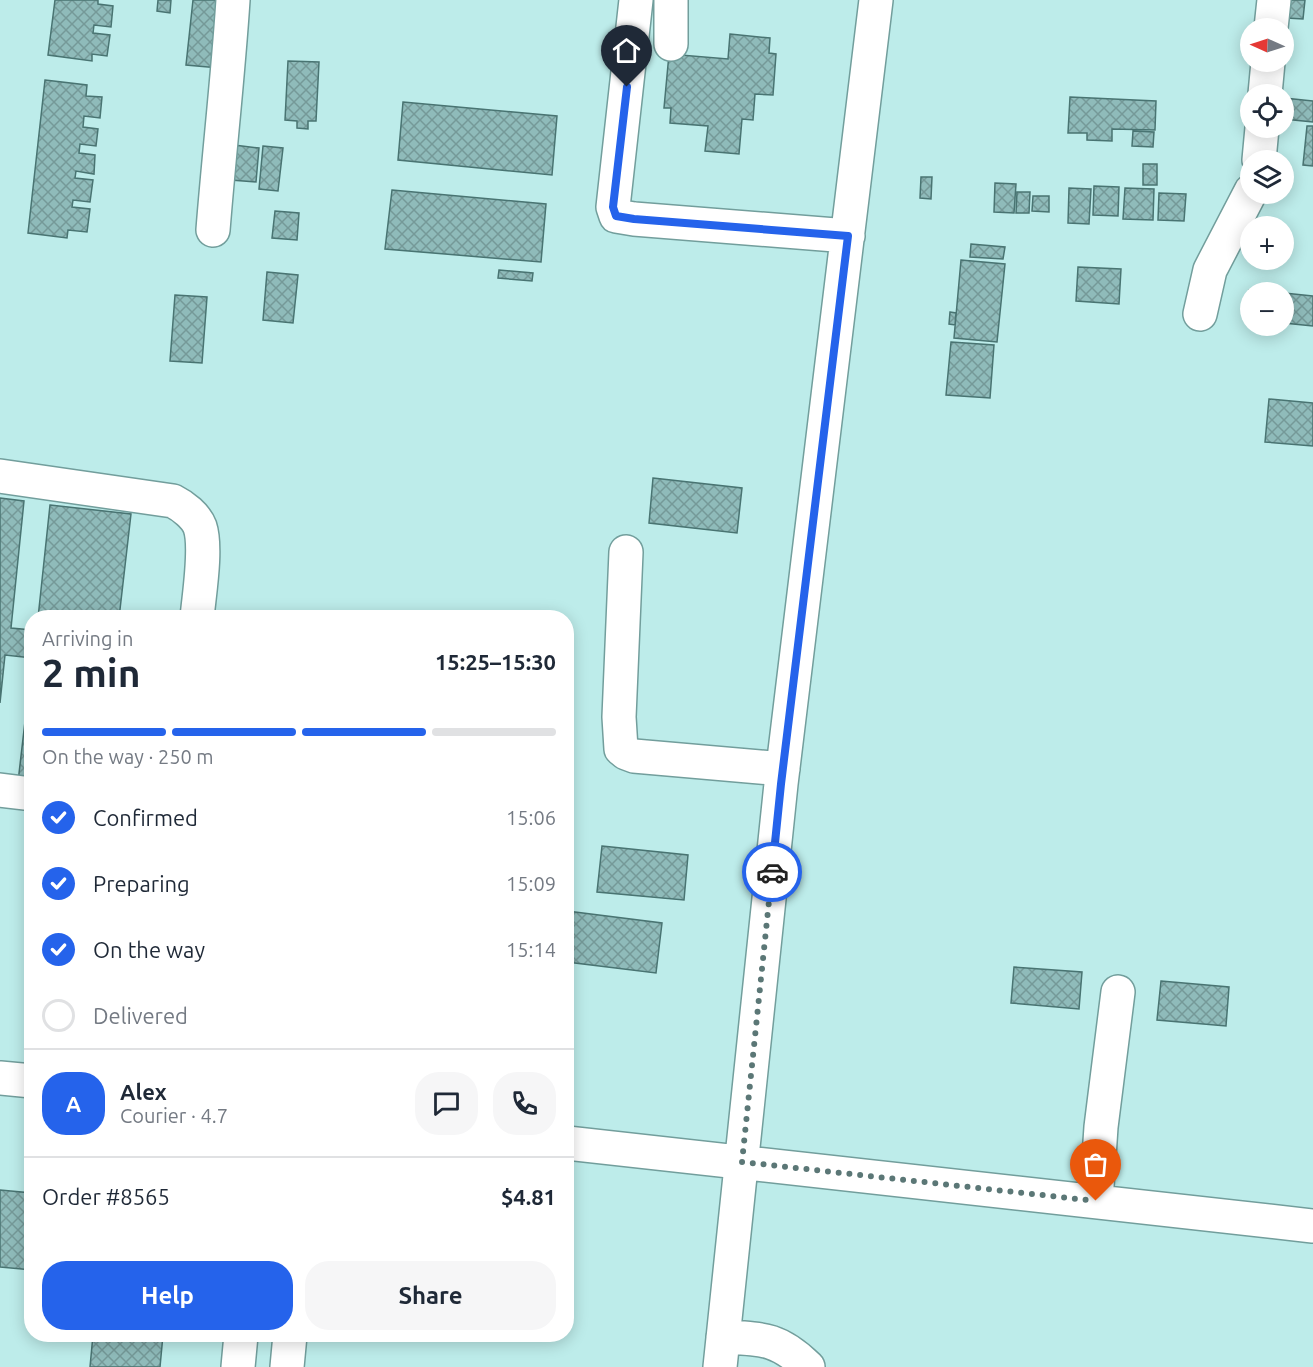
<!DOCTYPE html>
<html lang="en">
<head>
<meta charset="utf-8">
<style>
	:root { --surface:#fff; --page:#f6f6f7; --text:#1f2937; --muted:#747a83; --line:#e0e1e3; --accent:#2563eb }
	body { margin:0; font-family:Ubuntu,sans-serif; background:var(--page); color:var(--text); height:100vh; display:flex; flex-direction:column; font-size:22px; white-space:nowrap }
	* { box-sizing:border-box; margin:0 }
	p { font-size:20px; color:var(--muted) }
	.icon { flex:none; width:33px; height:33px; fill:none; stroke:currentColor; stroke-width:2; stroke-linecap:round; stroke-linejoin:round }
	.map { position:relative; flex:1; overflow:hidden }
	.side { position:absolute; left:24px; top:610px; width:550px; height:732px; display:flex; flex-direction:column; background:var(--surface); border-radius:24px; box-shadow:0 3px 15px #0003 }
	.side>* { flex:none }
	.needle { width:39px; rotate:273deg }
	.controls { position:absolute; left:1240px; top:18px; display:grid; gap:12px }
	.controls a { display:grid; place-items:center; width:54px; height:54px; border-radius:50%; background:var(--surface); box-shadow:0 3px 15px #0003; font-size:30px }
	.pin { position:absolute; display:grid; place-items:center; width:51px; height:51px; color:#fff; margin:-62px -26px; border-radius:50% 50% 50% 0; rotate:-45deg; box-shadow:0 0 6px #0007 }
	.pin .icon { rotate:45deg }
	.courier { position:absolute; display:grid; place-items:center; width:60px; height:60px; margin:-30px; border:4px solid #2563eb; border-radius:50%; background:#fff; color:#222; box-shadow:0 2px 8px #0007 }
	.summary em { font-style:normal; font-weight:700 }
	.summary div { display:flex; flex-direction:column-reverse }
	.summary { display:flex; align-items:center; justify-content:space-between; height:102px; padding:0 18px }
	h1 { font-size:39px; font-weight:700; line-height:45px }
	.bar { display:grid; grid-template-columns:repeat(4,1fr); gap:9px 6px; align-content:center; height:72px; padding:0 18px }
	.bar i { height:8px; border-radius:4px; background:var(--line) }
	.bar .on { background:var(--accent) }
	.bar p { grid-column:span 4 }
	.line { display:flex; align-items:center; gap:15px; padding:0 18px; border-top:2px solid var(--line) }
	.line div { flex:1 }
	.round { display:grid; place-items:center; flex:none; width:63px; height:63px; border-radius:24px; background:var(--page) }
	ol { padding:0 18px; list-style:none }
	li { display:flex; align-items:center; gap:18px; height:66px }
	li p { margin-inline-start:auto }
	li .icon { padding:6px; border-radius:50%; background:var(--accent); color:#fff; stroke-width:4 }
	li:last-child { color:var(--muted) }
	li i { width:33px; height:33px; border:3px solid var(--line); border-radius:50% }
	.cta { display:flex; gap:12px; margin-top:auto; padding:12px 18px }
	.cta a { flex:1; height:69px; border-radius:24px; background:var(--accent); color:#fff; font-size:24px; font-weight:700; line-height:69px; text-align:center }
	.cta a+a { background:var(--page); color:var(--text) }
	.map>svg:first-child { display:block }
</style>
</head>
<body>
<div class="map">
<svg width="1313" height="1367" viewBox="0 0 1313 1367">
	<defs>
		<pattern id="building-cross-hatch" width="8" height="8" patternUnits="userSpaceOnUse" patternTransform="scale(1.5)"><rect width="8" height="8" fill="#8fbbba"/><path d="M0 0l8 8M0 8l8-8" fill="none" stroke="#759998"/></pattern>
	</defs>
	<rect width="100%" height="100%" fill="#bdecea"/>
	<path fill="url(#building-cross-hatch)" stroke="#497472" stroke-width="1.5" d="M55,0H98V4L113,6L111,27L94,25L93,33L110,35L107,56L92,54V61L48,55Z
		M158,0H171L170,13L157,11Z
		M193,0H225L219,68L186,65Z
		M1288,0H1305L1303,19L1287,18Z
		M730,34L770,38L769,53L776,54L773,95L755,94L753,120L742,119L739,154L705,151L708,126L670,123L671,108H664L669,54L728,59Z
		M288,61L319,62L316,121H308V129L297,128V121L285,120Z
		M45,80L87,85L86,96L102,97L100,118L84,116L83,127L98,129L96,146L80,144L79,153L95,155L94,174L76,171L75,178L93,180L90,202L73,200L72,207L90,209L87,232L68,230L67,238L28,233Z
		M1070,97L1156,101L1155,130L1112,129V141L1087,140V133H1068Z
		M1284,98L1313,101V122L1284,119Z
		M403,102L557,116L552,175L398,160Z
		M1307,126H1313V166L1303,165Z
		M1133,131L1154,132L1153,147L1132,146Z
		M234,145L259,148L256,182L231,180Z
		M263,146L283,148L278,191L259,189Z
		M1143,164H1157V185H1143Z
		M921,177H932L931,199L920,198Z
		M995,183L1016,184L1014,213L994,212Z
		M1094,186L1119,187L1118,216L1093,215Z
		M1069,188L1091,189L1089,224L1068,223Z
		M1125,188L1154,189L1153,220L1123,219Z
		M392,190L546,204L541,262L385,249Z
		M1017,192H1030L1029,213H1016Z
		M1159,193L1186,194L1184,221L1158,220Z
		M1033,196H1049V212L1032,211Z
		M275,211L299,213L297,240L272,238Z
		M971,244L1005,247L1003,259L970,257Z
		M961,260L1005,264L997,342L954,338Z
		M1078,267L1121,269L1119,304L1076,301Z
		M499,270L533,273L532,281L498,278Z
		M267,272L298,275L293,323L263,320Z
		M1249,290L1274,292H1251V320H1246Z
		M1284,293L1313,296V326L1284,323Z
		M175,295L207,297L202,363L170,361Z
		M950,312L956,313L955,325L949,324Z
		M951,342L994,345L990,398L946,395Z
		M1269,399L1313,403V446L1265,442Z
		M653,478L742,488L737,533L649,523Z
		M0,498L24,501L11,628L32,630V658L5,655L0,703Z
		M50,505L131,514L119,618H38Z
		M32,661V784L18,782Z
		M602,846L688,855L684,900L597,892Z
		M567,911L662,923L656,973L567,962Z
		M1014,967L1082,972L1079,1009L1011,1003Z
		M1161,981L1229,987L1226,1026L1157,1020Z
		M0,1190L32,1193V1270L0,1267Z
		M93,1335H163L160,1367H90Z"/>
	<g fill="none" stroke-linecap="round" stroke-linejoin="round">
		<g stroke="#729e9c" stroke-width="36">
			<path id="minor" d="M636,0L613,207L616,216L634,219L848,236
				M671,0V44
				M1271,28L1274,0
				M1265,94L1268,62
				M1259,160L1262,128
				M213,230C219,154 228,77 233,0
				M1200,314L1210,270L1251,191
				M0,476L173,501C183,506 196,516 200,527C207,548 199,595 197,618
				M626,552L619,717L621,749L626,753L634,756L783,769
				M0,790L32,794
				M0,1078L32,1081
				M567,1143L1313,1226
				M1096,1201L1101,1127L1118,992
				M723,1337C763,1339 778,1338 808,1367
				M238,1367L241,1335
				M287,1367L290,1335
				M720,1367L781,784L876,0"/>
		</g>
		<use href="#minor" stroke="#fff" stroke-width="33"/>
	</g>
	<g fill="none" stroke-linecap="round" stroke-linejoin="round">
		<path stroke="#5b7776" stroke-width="6" stroke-dasharray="0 10.8" d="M772,872L742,1162L1096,1201"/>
		<path stroke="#2563eb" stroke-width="8" d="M627,87L613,207L616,216L634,219L848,236L781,784L772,872"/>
	</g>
</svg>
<div class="controls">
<a><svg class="needle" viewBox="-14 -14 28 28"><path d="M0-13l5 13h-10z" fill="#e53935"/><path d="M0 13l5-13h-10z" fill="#747a83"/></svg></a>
<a><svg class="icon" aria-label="locate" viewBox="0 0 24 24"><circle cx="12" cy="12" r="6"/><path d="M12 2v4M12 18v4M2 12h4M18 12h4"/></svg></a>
<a><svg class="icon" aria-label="layers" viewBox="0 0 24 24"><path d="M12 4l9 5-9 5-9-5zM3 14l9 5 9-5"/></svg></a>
<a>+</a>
<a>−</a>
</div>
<div class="pin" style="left:1096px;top:1201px;background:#ea580c"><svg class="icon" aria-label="bag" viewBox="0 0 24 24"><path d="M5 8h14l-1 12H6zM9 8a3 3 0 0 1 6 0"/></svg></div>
<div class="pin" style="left:627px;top:87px;background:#1f2937"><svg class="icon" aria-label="home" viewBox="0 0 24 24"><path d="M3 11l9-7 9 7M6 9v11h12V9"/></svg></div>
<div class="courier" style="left:772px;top:872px"><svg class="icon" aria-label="car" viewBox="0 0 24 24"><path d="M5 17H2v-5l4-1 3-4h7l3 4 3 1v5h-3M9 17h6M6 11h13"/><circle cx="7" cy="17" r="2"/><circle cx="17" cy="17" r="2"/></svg></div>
<section class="side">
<div class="summary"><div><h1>2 min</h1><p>Arriving in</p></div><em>15:25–15:30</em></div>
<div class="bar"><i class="on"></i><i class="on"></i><i class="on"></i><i></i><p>On the way · 250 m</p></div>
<ol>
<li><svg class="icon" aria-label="check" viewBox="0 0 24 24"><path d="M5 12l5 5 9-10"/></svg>Confirmed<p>15:06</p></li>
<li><svg class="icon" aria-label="check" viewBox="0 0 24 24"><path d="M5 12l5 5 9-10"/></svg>Preparing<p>15:09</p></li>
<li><svg class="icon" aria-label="check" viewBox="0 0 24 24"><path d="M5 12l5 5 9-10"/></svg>On the way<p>15:14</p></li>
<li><i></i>Delivered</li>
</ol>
<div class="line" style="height:108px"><b class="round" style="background:var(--accent);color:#fff">A</b><div><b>Alex</b><p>Courier · 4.7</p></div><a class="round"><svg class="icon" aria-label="chat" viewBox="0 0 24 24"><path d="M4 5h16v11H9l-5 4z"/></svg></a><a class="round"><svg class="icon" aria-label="phone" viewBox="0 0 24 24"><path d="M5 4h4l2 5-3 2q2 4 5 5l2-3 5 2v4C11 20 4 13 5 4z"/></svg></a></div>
<div class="line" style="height:78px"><div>Order #8565</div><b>$4.81</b></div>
<div class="cta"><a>Help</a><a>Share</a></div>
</section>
</div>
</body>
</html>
